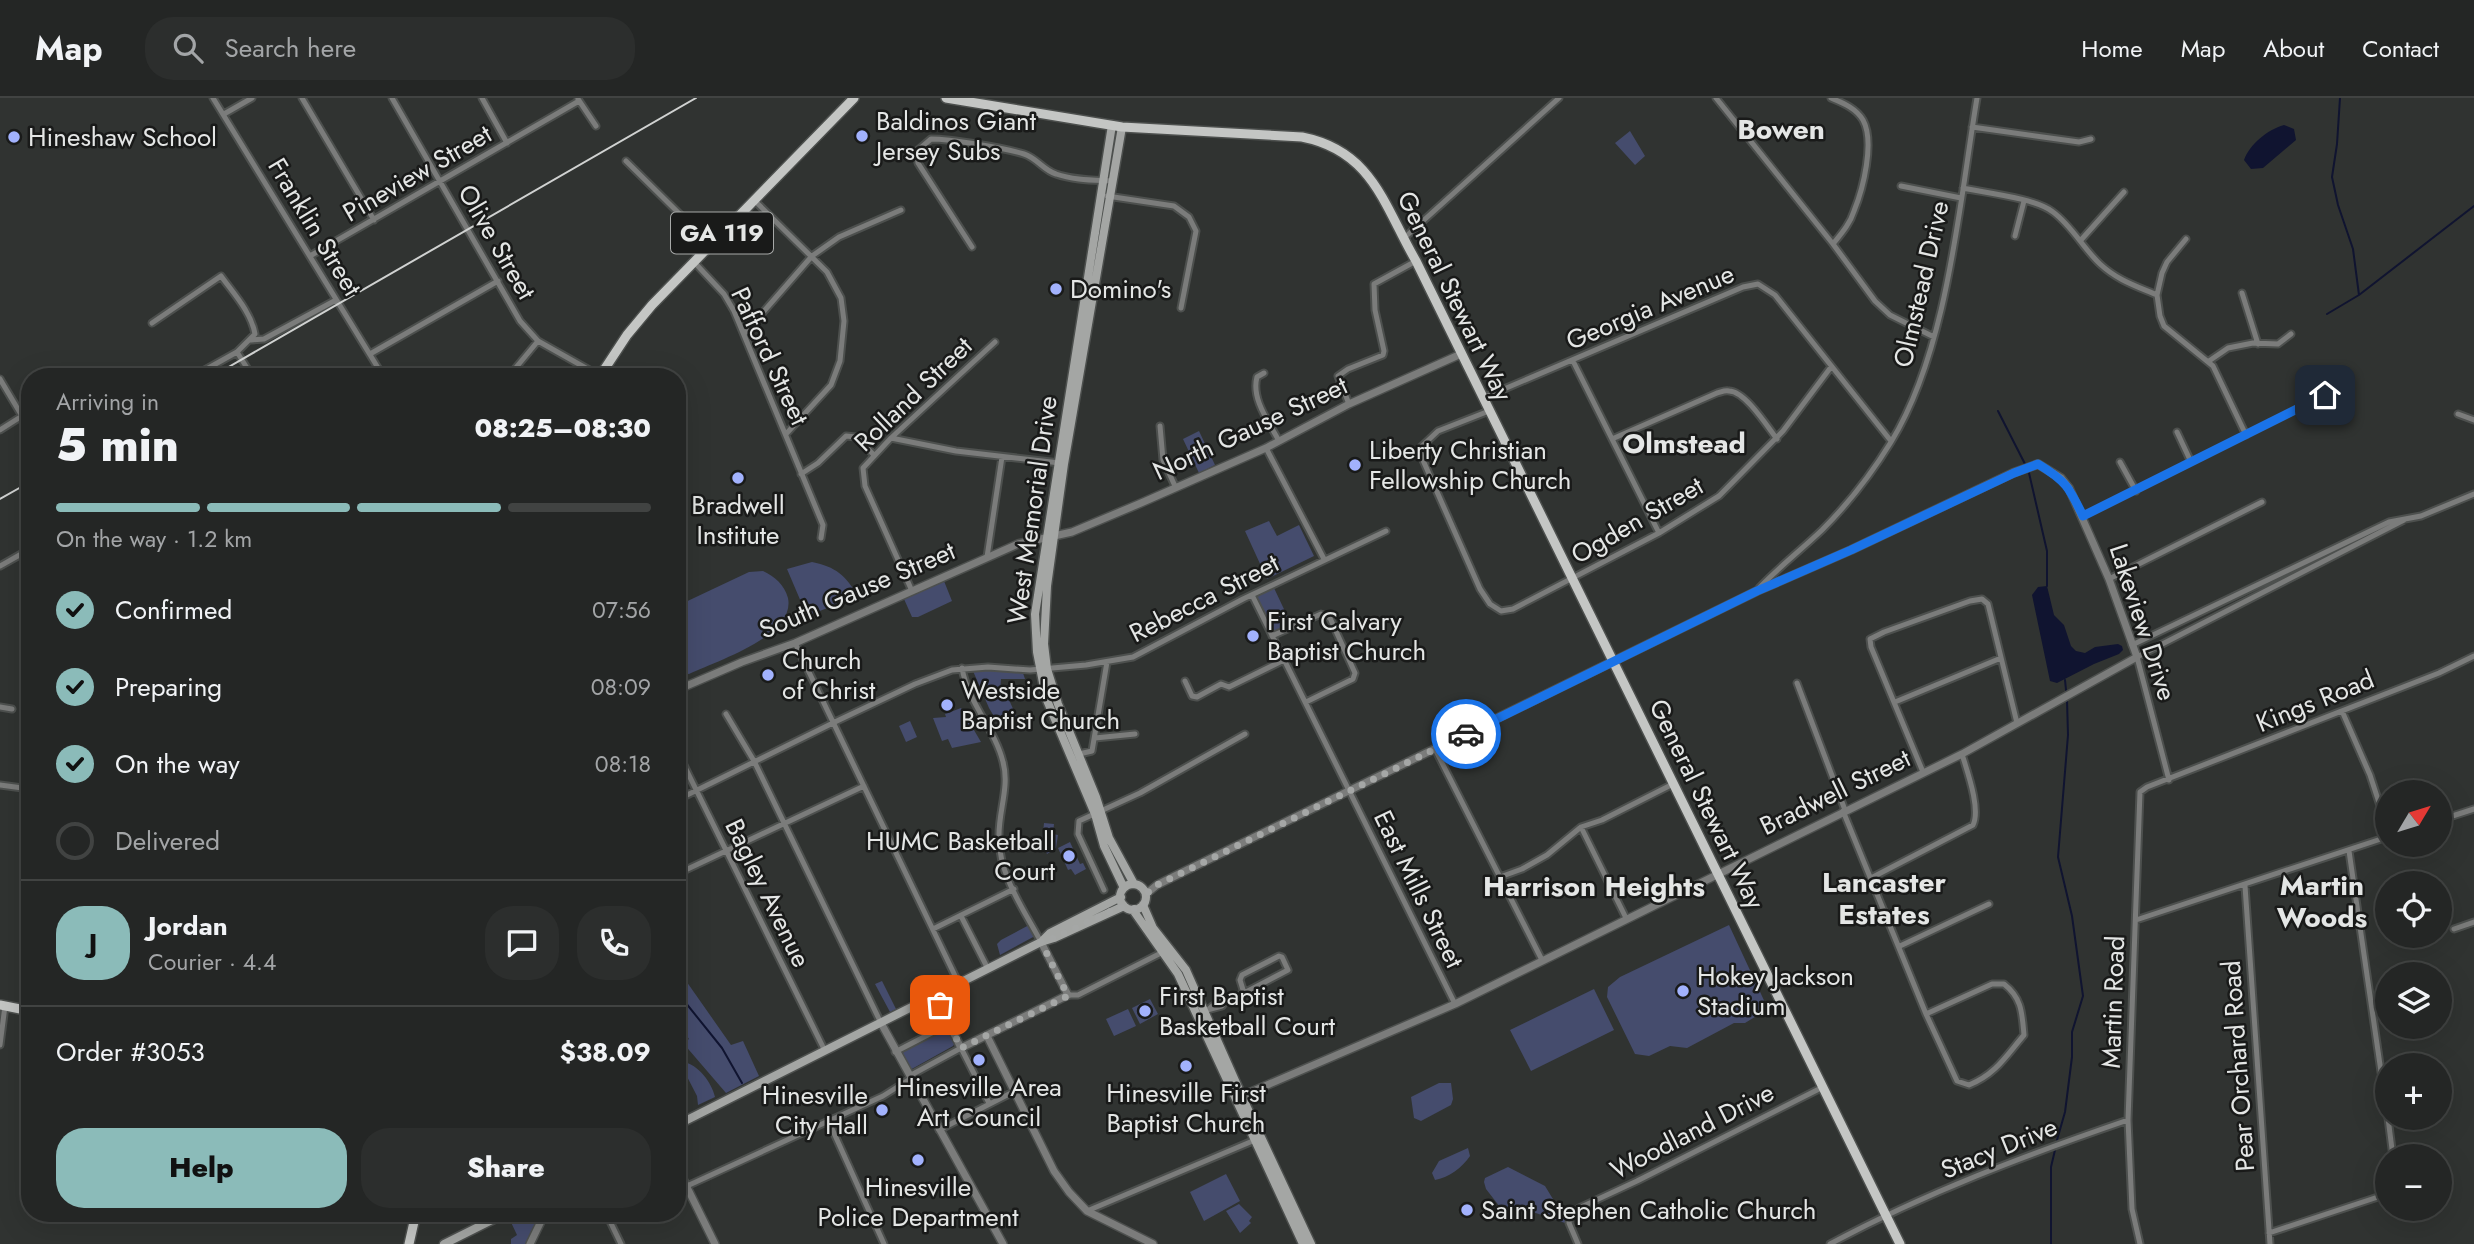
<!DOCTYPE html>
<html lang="en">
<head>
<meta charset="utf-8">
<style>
	:root { --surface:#242625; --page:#2c2e2d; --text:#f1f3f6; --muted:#a3a5a7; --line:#414342; --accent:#8bbbb9 }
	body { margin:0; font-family:Jost,sans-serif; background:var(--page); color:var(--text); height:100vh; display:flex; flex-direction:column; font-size:26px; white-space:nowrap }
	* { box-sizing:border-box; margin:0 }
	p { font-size:23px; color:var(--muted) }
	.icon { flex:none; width:38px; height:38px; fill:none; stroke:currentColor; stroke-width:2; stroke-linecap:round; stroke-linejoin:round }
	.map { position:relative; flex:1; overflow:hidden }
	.side { position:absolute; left:21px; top:270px; width:665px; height:854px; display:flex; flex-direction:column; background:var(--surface); border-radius:28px; box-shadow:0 7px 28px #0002,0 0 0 2px var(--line) }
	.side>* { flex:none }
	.needle { width:46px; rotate:52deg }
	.buttons { position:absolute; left:2375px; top:682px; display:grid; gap:14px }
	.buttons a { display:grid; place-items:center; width:77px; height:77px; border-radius:50%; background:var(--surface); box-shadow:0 7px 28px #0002,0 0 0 2px var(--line); font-size:35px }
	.pin { position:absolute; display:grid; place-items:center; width:60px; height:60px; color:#fff; margin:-30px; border-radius:14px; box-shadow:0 4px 10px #0006 }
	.courier { position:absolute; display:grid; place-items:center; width:70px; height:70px; margin:-35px; border:5px solid #1a73e8; border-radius:50%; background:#fff; color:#222; box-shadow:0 2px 9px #0007 }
	.headline em { font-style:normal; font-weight:800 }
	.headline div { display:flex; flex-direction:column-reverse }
	.headline { display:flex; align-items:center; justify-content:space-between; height:119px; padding:0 35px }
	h1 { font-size:46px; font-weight:800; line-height:52px }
	.bar { display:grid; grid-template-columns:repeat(4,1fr); gap:10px 7px; align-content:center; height:84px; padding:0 35px }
	.bar i { height:9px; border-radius:5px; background:var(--line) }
	.bar .selected { background:var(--accent) }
	.bar p { grid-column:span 4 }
	.line { display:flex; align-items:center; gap:18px; padding:0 35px; border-top:2px solid var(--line) }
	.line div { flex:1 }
	.round { display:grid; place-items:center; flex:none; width:74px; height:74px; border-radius:28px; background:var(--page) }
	ol { padding:0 35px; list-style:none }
	li { display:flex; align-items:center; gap:21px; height:77px }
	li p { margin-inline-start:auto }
	li .icon { padding:7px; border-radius:50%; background:var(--accent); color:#111; stroke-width:4 }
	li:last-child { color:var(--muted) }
	li i { width:38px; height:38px; border:4px solid var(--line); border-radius:50% }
	.button { display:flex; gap:14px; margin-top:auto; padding:14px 35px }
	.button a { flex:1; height:80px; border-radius:28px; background:var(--accent); color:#111; font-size:28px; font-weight:800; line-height:80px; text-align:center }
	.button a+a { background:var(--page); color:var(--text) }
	header { display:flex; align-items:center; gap:42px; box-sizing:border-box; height:98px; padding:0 35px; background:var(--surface); border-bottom:2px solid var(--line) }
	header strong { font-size:33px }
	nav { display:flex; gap:38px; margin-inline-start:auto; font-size:24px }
	.search { width:490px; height:63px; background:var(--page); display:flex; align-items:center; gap:18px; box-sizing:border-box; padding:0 24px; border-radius:28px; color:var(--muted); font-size:26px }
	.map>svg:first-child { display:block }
</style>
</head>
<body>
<header>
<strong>Map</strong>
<div class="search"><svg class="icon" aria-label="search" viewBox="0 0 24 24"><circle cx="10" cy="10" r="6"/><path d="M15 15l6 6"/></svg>Search here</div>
<nav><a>Home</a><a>Map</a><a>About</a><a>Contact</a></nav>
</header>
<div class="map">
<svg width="2474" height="1146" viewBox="0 0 2474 1146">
	<rect width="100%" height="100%" fill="#303331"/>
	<path fill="#454c6d" d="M1630,33L1645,58L1635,67L1615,45Z
		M1199,333L1215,367L1199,375L1183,341Z
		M1269,423L1277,438L1299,427L1314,458L1267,481L1245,433Z
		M812,464C836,469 845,477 858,498L807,518L787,471Z
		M763,473C775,479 784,486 788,500C796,538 716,563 689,576L677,574V508L749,474Z
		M944,483L952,503L918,519H912L904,501Z
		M1274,490L1291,526L1273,536L1255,499Z
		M999,572L1023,575L1025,581H1001L1000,594L1007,597L1017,620L1003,626L1005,631L1002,632L989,610L973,573Z
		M961,610L981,644L952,650L948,641L942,643L933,620L946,619L945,616Z
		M910,623L917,639L906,644L899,628Z
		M1044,725L1054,726L1053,736L1058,737L1056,750L1047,756L1042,745Z
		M1070,744L1080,766L1083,765L1086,771L1075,777L1071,771L1068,772L1058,750Z
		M1029,827L1035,838L1000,857L997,846L1001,842Z
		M1729,827L1768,911L1745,925H1734L1687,950L1670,948L1649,958L1635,956L1607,899L1608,889L1620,879Z
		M677,870L731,947L743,943L759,978L726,995L683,945L689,941L677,924Z
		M882,883L896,911L890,914L875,886Z
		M1594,891L1614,932L1531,973L1510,932Z
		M1150,901L1158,916L1140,926L1132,910Z
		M1128,911L1136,928L1114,938L1106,921Z
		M942,933H949L955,945L953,948L910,972L901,954Z
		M683,964C698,966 712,985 715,999L698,1007L697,998L680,965Z
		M1439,985H1451L1453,1001L1451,1007L1421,1023L1414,1020L1411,999Z
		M1468,1050L1470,1058C1463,1069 1448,1080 1435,1082L1432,1075L1439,1063Z
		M1508,1069L1545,1088L1567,1124L1565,1125L1518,1109H1500L1486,1091L1484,1084L1485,1080Z
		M1226,1076L1240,1103L1204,1123L1190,1094Z
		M1239,1106L1252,1119L1249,1123L1251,1125L1240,1135L1226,1113Z
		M520,1115H535L536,1123L528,1146H511V1141L517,1137L509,1120Z"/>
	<path fill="#101430" d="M2284,27L2294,31L2296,42L2263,70L2251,71L2244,62C2250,46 2267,32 2284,27Z
		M2047,488L2054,517L2064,527L2071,548L2076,553L2085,555L2095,549L2118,546L2122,548L2123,552L2119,556L2094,566L2057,585L2050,583L2032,497L2038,489Z"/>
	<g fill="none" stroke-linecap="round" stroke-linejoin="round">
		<path stroke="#101430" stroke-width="2" d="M2340,0L2337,46L2332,79L2338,107L2353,151L2359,197
			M2327,216L2359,197L2474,108
			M1998,313L2025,366
			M2029,375L2047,453V488
			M2065,582L2066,592
			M677,894L722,950L742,985
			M2057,1042L2065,1014L2072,959V934L2083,898L2072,818L2058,759L2068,637L2067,602
			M2051,1146V1069L2055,1052"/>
		<g stroke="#4d504e" stroke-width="9">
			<path id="minor" d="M213,0L383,278
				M302,0L374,122
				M392,0L520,223L538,243L600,278
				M482,0L507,45
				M1716,0L1833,146L1875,203L1890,217L1934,239
				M1831,0C1843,5 1856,10 1863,22C1875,44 1863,91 1854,113C1850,126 1841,136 1833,146
				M578,1L596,28
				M224,16L252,0
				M1972,29L2079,44L2091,41
				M626,63L711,147
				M1901,88L1961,100
				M1963,90C1986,95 2035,100 2053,114C2072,128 2083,150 2100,166C2117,182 2136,188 2157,197
				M1107,98L1174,108L1189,119L1196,133L1181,210
				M754,102L827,174L841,200L844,223L840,263L831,287L786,336
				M2015,138L2024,103
				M1403,141L1559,0
				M2186,141L2167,164L2162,175L2157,197L2160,218L2164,228L2213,268L2246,337
				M2081,142L2124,94
				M972,149L918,65L917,53L931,41C950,41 1005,50 1024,56C1037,60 1043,72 1056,76C1073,82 1093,82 1111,83
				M310,158L579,3
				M694,164L724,196L734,213L823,427L821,440
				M2242,195L2258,246
				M152,225L221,178C234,196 251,214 255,236L237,254L194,278
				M744,236L812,158L839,139L901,112
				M251,242L264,241L336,202
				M237,254L252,278
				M370,256L498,183
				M1573,263L1659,435
				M2209,263L2228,250L2253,245L2278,246L2291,236
				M1264,275L1257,279C1251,301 1269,324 1279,343
				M509,278L538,243
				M0,281L22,318L0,332
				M1483,300L1743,189L1758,186L1775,197L1891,343
				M1349,306L1338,278L1348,271L1383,257L1384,253L1375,212L1374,186L1416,163
				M1489,313L1438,333L1420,350L1422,360L1480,491L1490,506L1501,513L1513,511L1659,435L1719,398L1783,333L1831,269
				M2458,316L2474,322
				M1160,328L1163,362L1175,388
				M2177,334L2191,364
				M891,340L956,353L1060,365
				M1612,341L1717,295C1721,294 1725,292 1729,293C1745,293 1767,328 1777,341
				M1266,350L1324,461
				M2120,364L2136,393
				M801,376L818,365L846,338L856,339L874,357
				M2083,418L2325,297
				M987,459L1002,359
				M0,468L30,451
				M2109,481L2262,404
				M1759,490C1779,469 1801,452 1822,432C1847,407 1872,375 1891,344C1948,251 1959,107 1977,0
				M912,493L865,388L863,370L891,340L995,244
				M1252,497L1455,906
				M1272,538L1321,516L1330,520L1355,575L1353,581L1306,604
				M795,545L959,886
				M2132,547L2389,424L2421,418L2474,396
				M962,570C968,605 995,631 1003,664C1010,689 998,714 999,740C999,777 1024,812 1041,844
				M1185,583L1192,598L1197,599L1221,586L1229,589L1284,562
				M1797,585L1845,712
				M1895,604L2001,560
				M0,609L12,611
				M2342,613L2370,677L2387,729
				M726,616L754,663L881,925
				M1095,640L1135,636
				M1435,651L1542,862
				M677,653L825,953
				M1079,656L1092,653L1107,564
				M1923,674L1871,549L1870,541L1884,534L1970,503L1982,501L1988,506L2017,625
				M2169,682L2137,559L2404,422
				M0,687L30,691
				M677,702L839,622L915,586L952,572L988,569L1030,572L1086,567L1133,559L1243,501L1386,433
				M1843,713L1926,916
				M2440,722L2474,711
				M1581,729L1626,820
				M2349,753L2387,1015
				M677,776L864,688
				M1500,779L1522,771L1547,757L1581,729L1602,722L1673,686
				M1871,780L1973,727C1981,711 1967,673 1962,656
				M2245,788L2270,1146
				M1104,792L1078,736L1079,723L1140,695L1245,636
				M961,818L988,871
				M2136,822L2387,739
				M933,831L1014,791
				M2454,831L2474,824
				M1900,848L1989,806
				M1992,886H2004C2022,900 2022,915 2024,937C2006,958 1996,976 1969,987L1957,983L1926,916Z
				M1068,897H1078L1163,854
				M1209,911C1218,901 1233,903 1244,895L1240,882L1242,877L1279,858L1282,859L1288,872L1244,895
				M1207,912L1222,908L1225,904
				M0,947L5,908
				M895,954L949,926
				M2388,1020L2393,1059
				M829,1024L884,1146
				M939,1032L1015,993
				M687,1088L883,998L910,981L913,976L961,950L989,1005
				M1087,1113L1255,1042
				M606,1115L621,1146
				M2269,1135L2387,1096
				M1578,1146L1569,1125L1570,1118L1579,1110L1637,1083L1823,989
				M1830,1146C1925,1095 2026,1057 2128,1022
				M2140,1146L2132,1111L2128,1022L2140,694L2147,689L2439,575L2474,558"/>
		</g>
		<g stroke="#4d504e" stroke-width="10">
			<path id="tertiary" d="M677,592L742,564L795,545L1018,446L1072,434L1141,405L1266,350L1349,306L1461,256
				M1146,796L1157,787L1179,776L1757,493L1851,452L2013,375L2038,366L2061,380L2069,390L2109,481L2137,559L1962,656L1455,906L1237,1000
				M935,898L961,950L1068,897L1041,844
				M881,925L1003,1146
				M987,938L1054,1073L1069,1094L1087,1113L1153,1146
				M677,1069L715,1146
				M530,1146L545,1115"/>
		</g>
		<g stroke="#4d504e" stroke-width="11">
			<path id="secondary" d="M1112,27L1035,516L1037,554L1046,600L1095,716L1104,748L1124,790
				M1122,29L1064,366L1047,488L1044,546L1047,571L1058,606L1096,699L1109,740L1134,786
				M1120 799a13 13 0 1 1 26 0a13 13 0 1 1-26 0Z
				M1143,807L1153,830L1186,872L1245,1005L1311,1146
				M1133,812L1178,876L1303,1146
				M1043,842L1050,835L1121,799
				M677,1027L1041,844L1054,840L1124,808
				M444,1146L506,1115"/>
		</g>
		<g stroke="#4d504e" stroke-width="12">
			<path id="primary" d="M946,0L1122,29L1302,39C1373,53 1384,108 1416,163L1900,1146
				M600,278L627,237L652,207L854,0
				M0,907L30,913
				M409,1146L416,1115"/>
		</g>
		<use href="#minor" stroke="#7b7c7b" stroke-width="5"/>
		<use href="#tertiary" stroke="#7b7c7b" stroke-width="7"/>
		<use href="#secondary" stroke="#a4a6a4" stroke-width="8"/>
		<use href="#primary" stroke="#c4c6c4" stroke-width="9"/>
		<path stroke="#d0d2d1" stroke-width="2" d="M213,278L696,0
			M0,401L30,384"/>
	</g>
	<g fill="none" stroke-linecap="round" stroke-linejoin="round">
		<path stroke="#a5a7a6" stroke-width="7" stroke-dasharray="0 12.6" d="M940,907L961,950L1068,898L1041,844L1054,840L1118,810C1130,807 1146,819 1146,796L1157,787L1466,636"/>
		<path stroke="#1a73e8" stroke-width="9" d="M1466,636L1757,493L1851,452L2014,375L2038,366C2066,383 2069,389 2083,418L2325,297"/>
	</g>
	<g fill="#a2b2fd" stroke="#191a19" stroke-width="2.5">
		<circle cx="862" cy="38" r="7"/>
		<circle cx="14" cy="39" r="7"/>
		<circle cx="1056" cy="191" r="7"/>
		<circle cx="1355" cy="367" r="7"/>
		<circle cx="738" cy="380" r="7"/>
		<circle cx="1253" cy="538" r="7"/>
		<circle cx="768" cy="577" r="7"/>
		<circle cx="947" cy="607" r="7"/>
		<circle cx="1069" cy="758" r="7"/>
		<circle cx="1683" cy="893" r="7"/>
		<circle cx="1145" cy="913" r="7"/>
		<circle cx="979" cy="962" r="7"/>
		<circle cx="1186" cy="968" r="7"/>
		<circle cx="882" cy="1012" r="7"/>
		<circle cx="918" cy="1062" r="7"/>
		<circle cx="1467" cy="1112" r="7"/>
	</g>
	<g text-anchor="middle" stroke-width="5" stroke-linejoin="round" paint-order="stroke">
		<rect fill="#191a19" stroke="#a7a9a8" stroke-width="2" x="671" y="114.5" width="102" height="41" rx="5"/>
		<g font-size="24" font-weight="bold" fill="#e4e6e5">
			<text x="722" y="143">GA 119</text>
		</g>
		<g font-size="26" fill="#e4e6e5" stroke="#191a19" text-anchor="start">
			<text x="876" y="32">Baldinos Giant<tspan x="876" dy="30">Jersey Subs</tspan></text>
			<text x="28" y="48">Hineshaw School</text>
			<text x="1070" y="200">Domino's</text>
			<text x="1369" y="361">Liberty Christian<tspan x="1369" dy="30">Fellowship Church</tspan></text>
			<text x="738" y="416" text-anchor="middle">Bradwell<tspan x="738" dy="30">Institute</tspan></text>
			<text x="1267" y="532">First Calvary<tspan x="1267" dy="30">Baptist Church</tspan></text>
			<text x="782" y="571">Church<tspan x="782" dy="30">of Christ</tspan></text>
			<text x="961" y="601">Westside<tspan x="961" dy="30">Baptist Church</tspan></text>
			<text x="1055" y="752" text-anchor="end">HUMC Basketball<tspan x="1055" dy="30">Court</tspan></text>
			<text x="1697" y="887">Hokey Jackson<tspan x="1697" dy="30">Stadium</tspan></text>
			<text x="1159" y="907">First Baptist<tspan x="1159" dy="30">Basketball Court</tspan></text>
			<text x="979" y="998" text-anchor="middle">Hinesville Area<tspan x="979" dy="30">Art Council</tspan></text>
			<text x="1186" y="1004" text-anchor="middle">Hinesville First<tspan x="1186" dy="30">Baptist Church</tspan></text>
			<text x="868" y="1006" text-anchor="end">Hinesville<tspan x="868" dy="30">City Hall</tspan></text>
			<text x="918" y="1098" text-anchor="middle">Hinesville<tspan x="918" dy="30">Police Department</tspan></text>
			<text x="1481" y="1121">Saint Stephen Catholic Church</text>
		</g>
		<g font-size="26" fill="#e4e6e5" stroke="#191a19">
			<text transform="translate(417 75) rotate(-30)" y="9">Pineview Street</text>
			<text transform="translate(315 129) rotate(59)" y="9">Franklin Street</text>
			<text transform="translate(497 144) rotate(60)" y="9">Olive Street</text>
			<text transform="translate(1921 186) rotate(-77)" y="9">Olmstead Drive</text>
			<text transform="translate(1455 198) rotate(64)" y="9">General Stewart Way</text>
			<text transform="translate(1650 209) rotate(-23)" y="9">Georgia Avenue</text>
			<text transform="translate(770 258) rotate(65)" y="9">Pafford Street</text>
			<text transform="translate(913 296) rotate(-44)" y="9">Rolland Street</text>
			<text transform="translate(1250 330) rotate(-25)" y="9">North Gause Street</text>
			<text transform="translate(1032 412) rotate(-82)" y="9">West Memorial Drive</text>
			<text transform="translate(1637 422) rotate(-30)" y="9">Ogden Street</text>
			<text transform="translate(857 492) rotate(-23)" y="9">South Gause Street</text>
			<text transform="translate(1204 500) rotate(-27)" y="9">Rebecca Street</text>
			<text transform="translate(2143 524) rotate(72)" y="9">Lakeview Drive</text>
			<text transform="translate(2315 603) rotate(-22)" y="9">Kings Road</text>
			<text transform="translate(1835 694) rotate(-26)" y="9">Bradwell Street</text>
			<text transform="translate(1707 706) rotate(64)" y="9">General Stewart Way</text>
			<text transform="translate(1419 791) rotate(64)" y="9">East Mills Street</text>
			<text transform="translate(768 795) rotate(64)" y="9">Bagley Avenue</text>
			<text transform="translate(2113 904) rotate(-88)" y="9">Martin Road</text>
			<text transform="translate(2238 968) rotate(-94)" y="9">Pear Orchard Road</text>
			<text transform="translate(1692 1033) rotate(-27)" y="9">Woodland Drive</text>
			<text transform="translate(1999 1050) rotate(-22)" y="9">Stacy Drive</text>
		</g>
		<g font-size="28" font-weight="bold" fill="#e4e6e5" stroke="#191a19">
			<text x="1781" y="41">Bowen</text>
			<text x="1684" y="355">Olmstead</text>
			<text x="1884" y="794">Lancaster<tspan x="1884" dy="32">Estates</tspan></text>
			<text x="2322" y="797">Martin<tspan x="2322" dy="32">Woods</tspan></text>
			<text x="1594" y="798">Harrison Heights</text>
		</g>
	</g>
</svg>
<div class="buttons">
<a><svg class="needle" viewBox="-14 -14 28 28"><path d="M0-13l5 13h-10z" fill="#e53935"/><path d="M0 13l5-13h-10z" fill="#a3a5a7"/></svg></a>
<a><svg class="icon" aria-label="locate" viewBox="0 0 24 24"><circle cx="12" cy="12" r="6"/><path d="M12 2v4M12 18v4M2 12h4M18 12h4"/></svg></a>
<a><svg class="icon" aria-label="layers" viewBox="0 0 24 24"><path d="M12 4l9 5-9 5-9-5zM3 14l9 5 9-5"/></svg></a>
<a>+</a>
<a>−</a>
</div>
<div class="pin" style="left:940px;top:907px;background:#ea580c"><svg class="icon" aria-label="bag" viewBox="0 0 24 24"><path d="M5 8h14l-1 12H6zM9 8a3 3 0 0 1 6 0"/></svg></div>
<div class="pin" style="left:2325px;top:297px;background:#1f2937"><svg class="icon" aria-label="home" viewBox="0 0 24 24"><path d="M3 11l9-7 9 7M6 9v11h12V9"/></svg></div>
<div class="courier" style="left:1466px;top:636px"><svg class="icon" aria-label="car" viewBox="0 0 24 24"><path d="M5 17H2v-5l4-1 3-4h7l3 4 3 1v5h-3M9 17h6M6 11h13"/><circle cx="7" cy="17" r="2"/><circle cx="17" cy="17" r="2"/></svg></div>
<section class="side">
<div class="headline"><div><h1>5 min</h1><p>Arriving in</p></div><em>08:25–08:30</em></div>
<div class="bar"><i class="selected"></i><i class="selected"></i><i class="selected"></i><i></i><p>On the way · 1.2 km</p></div>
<ol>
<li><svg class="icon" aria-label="check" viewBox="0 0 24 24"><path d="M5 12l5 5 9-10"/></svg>Confirmed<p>07:56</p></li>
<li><svg class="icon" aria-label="check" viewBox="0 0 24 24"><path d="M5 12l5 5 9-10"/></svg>Preparing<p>08:09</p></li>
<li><svg class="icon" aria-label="check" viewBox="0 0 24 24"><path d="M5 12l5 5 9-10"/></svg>On the way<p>08:18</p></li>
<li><i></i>Delivered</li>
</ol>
<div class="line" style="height:126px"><b class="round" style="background:var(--accent);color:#111">J</b><div><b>Jordan</b><p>Courier · 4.4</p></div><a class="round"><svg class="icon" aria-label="chat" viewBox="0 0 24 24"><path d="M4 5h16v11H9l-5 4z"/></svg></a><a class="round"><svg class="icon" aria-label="phone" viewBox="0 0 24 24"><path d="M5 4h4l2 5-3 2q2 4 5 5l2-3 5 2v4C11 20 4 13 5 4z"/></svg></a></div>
<div class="line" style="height:91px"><div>Order #3053</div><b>$38.09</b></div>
<div class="button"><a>Help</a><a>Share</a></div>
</section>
</div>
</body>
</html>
